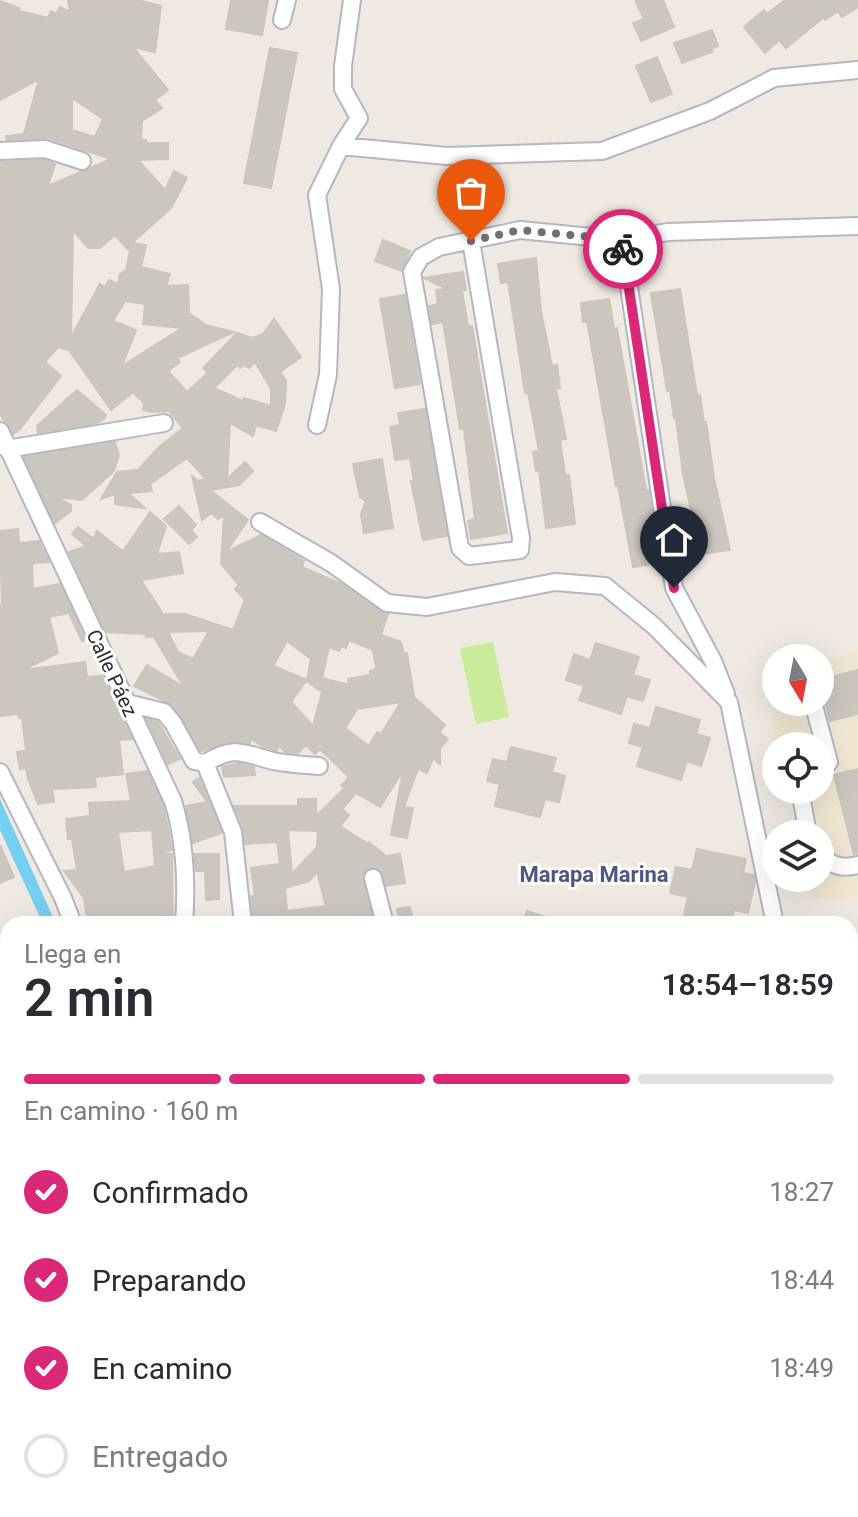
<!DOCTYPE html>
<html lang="es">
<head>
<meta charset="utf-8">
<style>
	:root { --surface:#fff; --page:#f2f2f3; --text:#2b2b33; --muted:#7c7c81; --line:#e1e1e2; --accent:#db2777 }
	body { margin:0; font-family:Roboto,sans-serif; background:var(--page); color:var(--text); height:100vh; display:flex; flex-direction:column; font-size:30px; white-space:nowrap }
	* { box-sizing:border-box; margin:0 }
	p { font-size:26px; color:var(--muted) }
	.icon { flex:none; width:44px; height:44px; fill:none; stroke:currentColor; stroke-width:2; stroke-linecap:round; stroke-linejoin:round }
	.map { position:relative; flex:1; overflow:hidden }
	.sheet { position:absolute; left:0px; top:916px; width:858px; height:602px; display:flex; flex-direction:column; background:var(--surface); border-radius:24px 24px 0 0; box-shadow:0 8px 32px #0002 }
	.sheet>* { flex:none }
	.needle { width:52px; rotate:170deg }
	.buttons { position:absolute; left:762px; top:644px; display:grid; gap:16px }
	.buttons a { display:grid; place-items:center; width:72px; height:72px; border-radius:50%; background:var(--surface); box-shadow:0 8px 32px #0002; font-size:40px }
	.pin { position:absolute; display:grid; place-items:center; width:68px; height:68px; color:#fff; margin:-82px -34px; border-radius:50% 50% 50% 0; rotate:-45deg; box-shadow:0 0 8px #0007 }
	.pin .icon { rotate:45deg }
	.courier { position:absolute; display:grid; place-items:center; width:80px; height:80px; margin:-40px; border:6px solid #db2777; border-radius:50%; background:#fff; color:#222; box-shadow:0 2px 10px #0007 }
	.overview em { font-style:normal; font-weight:600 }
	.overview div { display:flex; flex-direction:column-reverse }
	.overview { display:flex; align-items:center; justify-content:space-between; height:136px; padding:0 24px }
	h1 { font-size:52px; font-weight:600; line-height:60px }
	.bar { display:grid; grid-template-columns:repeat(4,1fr); gap:12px 8px; align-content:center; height:96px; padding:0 24px }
	.bar i { height:10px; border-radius:6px; background:var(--line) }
	.bar .active { background:var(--accent) }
	.bar p { grid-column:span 4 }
	ol { padding:0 24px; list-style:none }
	li { display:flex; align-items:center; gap:24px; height:88px }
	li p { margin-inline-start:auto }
	li .icon { padding:8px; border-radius:50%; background:var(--accent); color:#fff; stroke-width:4 }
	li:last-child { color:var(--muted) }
	li i { width:44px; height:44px; border:4px solid var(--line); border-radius:50% }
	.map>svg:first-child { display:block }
</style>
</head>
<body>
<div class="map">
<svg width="858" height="1517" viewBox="0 0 858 1517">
	<rect width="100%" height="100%" fill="#efe9e1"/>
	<path fill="#f0e6d1" d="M858,650V900L811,899L807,878H820V834H797L788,790H820V746H778L771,719L782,702H820V663Z"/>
	<path fill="#c9ec9a" d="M493,642L509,717L476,724L460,648Z"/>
	<path fill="#75cff0" d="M0,799L56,924H43L0,830Z"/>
	<path fill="#cbc7bf" stroke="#cbc5ba" stroke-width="2" fill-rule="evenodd" d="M68,0H138L161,6L155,52L133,47L168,90L155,100L162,108L142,121L141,140H146V143H168V159L138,160L165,190L174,171L187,178L171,208L132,243L146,245L141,267L170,274L166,286L188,285L189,313L206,325L234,332L177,358L180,362L168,371L187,392L208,373L203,368L237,333L252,338L263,334L274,319L301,357L280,372L286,381L285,404L276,431L256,425L253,436L230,423L227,479L245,462L253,471L239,485L210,490L248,520L226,552L261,535L304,561L302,567L341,584L381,612L388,614L381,635L401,642L404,654L407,653L414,697L445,725L439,732L448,739L440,749V764L433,758L427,773L418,769L404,807L413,808L407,838L391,835L403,771L380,807L356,793L342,809L349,815L340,826L368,844L369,842L386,856L400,854L405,883L386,886L381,871L375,867L366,870L363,874L374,924H327L325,920L300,924H254L251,896H255L251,868L280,864L277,842L245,844L243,826L234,806H298V799H316V816L345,788L341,786L349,777L320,749L315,754L306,745L298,753H291L286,752L277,745V751L262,746L251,739L250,743L230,742L201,751L173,705L134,686L147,665L184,687L154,637H146L145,634L106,632L69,552L86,546L72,534L78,527L94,539L97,531L121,550H124L150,512L166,526L157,554L179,552L183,573L141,580L163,614H185L233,630L245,600L235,589L239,585L221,564L224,515L218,519L211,513L202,520L192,476L198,481L206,479L187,458L150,484L152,491L128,493L145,508L115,504V494L101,499L117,472L138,470L159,447L183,428L169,411L153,412L143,410L144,403L133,392L111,410L69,350L58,347L45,362L61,376L20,429L13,434L0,414V162L44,160L55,164L48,186L111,159L48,138L7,140L6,136L24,134L39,79L0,100V1L19,8V11L48,18L51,11L56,14L60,7L70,12ZM72,98L103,119L95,137L72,130ZM73,230L88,248H100L115,235L130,252L126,270L120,274L118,284L109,280L105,287L100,284L71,337ZM125,301L145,304L143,324L182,328L122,366L136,330L113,321ZM255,362L271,389V406L244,398L243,401L214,388L237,365L240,368L244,365L249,368ZM209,631L193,659L178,652L168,632ZM349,640L373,650L376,669L370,671V675L348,679L349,685L322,678L329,647L339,651L341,646L346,648ZM287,641L311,659L307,680L273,666ZM306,681L322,692L313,726L291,702ZM401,702L381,734L377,732L369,746L345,728L357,709ZM288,830L318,831L317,847L292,874ZM317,872L326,906L287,911L285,888L309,881Z
		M231,0H268L262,35L226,29Z
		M635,0H663L674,27L641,41L633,23L644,19Z
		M785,0H858V7L842,17L838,11L825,20L824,17L786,48L779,40L765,53L744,27L764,10L767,14Z
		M712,30L718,46L711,49L712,52L682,63L674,43Z
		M270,48L297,53L271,188L244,183Z
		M657,57L672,94L651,102L636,66Z
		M383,240L410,251L402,271L375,261Z
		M536,258L541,311L552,366L557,365L560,388L556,389L566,439L560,440L565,475H569L575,524L546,528L539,470L536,471L533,452L539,451L533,418L528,393H525L508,282L501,283L498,264Z
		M463,272L466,290L462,291L468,326H472L507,533L471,539L468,521L475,519L464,429H460L443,322L432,324L429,306L438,304L436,290L447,289L424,278Z
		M680,289L697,396L700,395L704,423L706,422L714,478L730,550L701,554L683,474L676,418H674L670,391H667L651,293Z
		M405,295L420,384L395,388L380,299Z
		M609,299L614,329L617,328L622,356L646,490H648L659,563L633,567L618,486H616L587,321L583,322L581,303Z
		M77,390L106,415L104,419L97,423L38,433L37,426Z
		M425,409L447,536L423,540L411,481H414L410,458L395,460L390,427L400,425L398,413Z
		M115,442L119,455L114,471L82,500L56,497L71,505V511L55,523L24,457Z
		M382,459L393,528L364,533L361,514L366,501L360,497L353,464Z
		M179,506L196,525L191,530L197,537L189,544L164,519Z
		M18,529L19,543L39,541L49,562L32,563L33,589L60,584L85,640L82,641L69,613L49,617L58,653L23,670L85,662L87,677L102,676L132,739L119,740L123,774L95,777L96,787L52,789L54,802L38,804L28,779L26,768L20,769L17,752L26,751L22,718H19L18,714L0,716V605H2L0,531Z
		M596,643L639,657L633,675L650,680L643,701L627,696L621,714L579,700L584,686L566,680L574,654L590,660Z
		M858,670V714L830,721L820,680Z
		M656,707L700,720L696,734L710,738L701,766L687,761L681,780L637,766L643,747L629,743L634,724L650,728Z
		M147,719L158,722L180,759L168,764Z
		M511,747L556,758L552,772L565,776L559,802L545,799L540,817L495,806L500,784L487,781L493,759L507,762Z
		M238,763L254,767L255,775L224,777L222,767Z
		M858,769V854H854L834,775Z
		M147,771L163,805L169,833L172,850L159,854H172L173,924H88L84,898L64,871L77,870L72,839H68L66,819L90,816L89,803L131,801L126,774ZM152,830L155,866L124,872L118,832Z
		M199,778L222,833L193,843L186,806L207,802L193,782Z
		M0,845L14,877L0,883Z
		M697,849L746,859L743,873L754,875L755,881L748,913L734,910L731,924L684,916L688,897L670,893L676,867L692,870Z
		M194,854H219V899L206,900L205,871H196Z
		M410,907L414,924H400L397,909Z
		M527,911L560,922V924H522Z"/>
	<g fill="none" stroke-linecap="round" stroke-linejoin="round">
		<g stroke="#b4b7c1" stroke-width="20">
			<path id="minor" d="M282,20L287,0
				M341,146L359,118L343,89V66L352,0
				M0,151L45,149L82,161
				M622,240L674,588L713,661L726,694
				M471,241L521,538L520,550L469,556L460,548L412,272L421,257L439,247L520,230L622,240L668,232L858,226
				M317,425L328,375L331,289L317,195L341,146L447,156L602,151L710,111L774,78L858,70
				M0,431L173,801C185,840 187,883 184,924
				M7,449L164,423
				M260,522L331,563L387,603L427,607L555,582L605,586L654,626L729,702L775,924
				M813,702L829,762L820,769
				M127,703L164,712L173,723L194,761L205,763L233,832L243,924
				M205,763C236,745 242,753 273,761C288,764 304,765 319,766
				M0,772L63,898L73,924
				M800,790L808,834
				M820,856C833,866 843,869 858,865
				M373,878L385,924
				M0,980L8,978
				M0,1022L8,1046
				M0,1069L8,1066
				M0,1124L8,1121
				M0,1176L8,1174
				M0,1231L8,1228
				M0,1280L8,1282
				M0,1327L8,1326
				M850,1364L858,1358
				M106,1510L109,1517
				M197,1510L198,1517
				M270,1510L271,1517
				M594,1510L595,1517
				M358,1517L378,1510
				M434,1517L436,1510
				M457,1517L463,1510
				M839,1517L849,1510"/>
		</g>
		<use href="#minor" stroke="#fff" stroke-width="16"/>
	</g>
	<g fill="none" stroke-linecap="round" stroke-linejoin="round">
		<path stroke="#726f6d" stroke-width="8" stroke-dasharray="0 14.4" d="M471,241L520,230L622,240L623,249"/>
		<path stroke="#db2777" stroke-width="10" d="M623,249L674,588"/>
	</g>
	<g text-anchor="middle" stroke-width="6" stroke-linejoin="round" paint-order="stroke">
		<g font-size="20" fill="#2e2e2e" stroke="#fff">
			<text transform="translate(112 673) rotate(65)" y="7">Calle Páez</text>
		</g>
		<g font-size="22" font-weight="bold" fill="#4d5680" stroke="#fff">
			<text x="594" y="882">Marapa Marina</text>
		</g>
	</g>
</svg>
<div class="buttons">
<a><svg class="needle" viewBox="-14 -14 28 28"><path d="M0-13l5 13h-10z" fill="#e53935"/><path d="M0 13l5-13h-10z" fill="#7c7c81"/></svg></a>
<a><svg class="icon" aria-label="locate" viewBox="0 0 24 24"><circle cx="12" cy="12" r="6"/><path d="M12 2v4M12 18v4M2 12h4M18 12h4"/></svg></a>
<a><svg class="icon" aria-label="layers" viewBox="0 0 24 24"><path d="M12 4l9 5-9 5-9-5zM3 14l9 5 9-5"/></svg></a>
</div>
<div class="pin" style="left:471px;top:241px;background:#ea580c"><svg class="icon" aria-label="bag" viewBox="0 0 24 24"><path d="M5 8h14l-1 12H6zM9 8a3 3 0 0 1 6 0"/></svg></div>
<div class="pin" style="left:674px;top:588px;background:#1f2937"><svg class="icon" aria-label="home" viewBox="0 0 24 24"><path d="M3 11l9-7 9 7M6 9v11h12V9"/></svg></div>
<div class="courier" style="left:623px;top:249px"><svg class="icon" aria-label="bike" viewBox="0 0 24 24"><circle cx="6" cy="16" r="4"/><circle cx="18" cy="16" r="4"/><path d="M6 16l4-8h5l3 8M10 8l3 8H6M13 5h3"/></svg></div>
<section class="sheet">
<div class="overview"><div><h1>2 min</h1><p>Llega en</p></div><em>18:54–18:59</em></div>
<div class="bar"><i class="active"></i><i class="active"></i><i class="active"></i><i></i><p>En camino · 160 m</p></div>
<ol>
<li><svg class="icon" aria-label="check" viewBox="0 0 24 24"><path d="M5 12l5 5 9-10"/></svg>Confirmado<p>18:27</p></li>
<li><svg class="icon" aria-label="check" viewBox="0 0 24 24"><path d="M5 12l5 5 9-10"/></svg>Preparando<p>18:44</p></li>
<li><svg class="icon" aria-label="check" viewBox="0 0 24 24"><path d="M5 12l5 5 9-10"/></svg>En camino<p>18:49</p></li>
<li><i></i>Entregado</li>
</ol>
</section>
</div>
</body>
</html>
